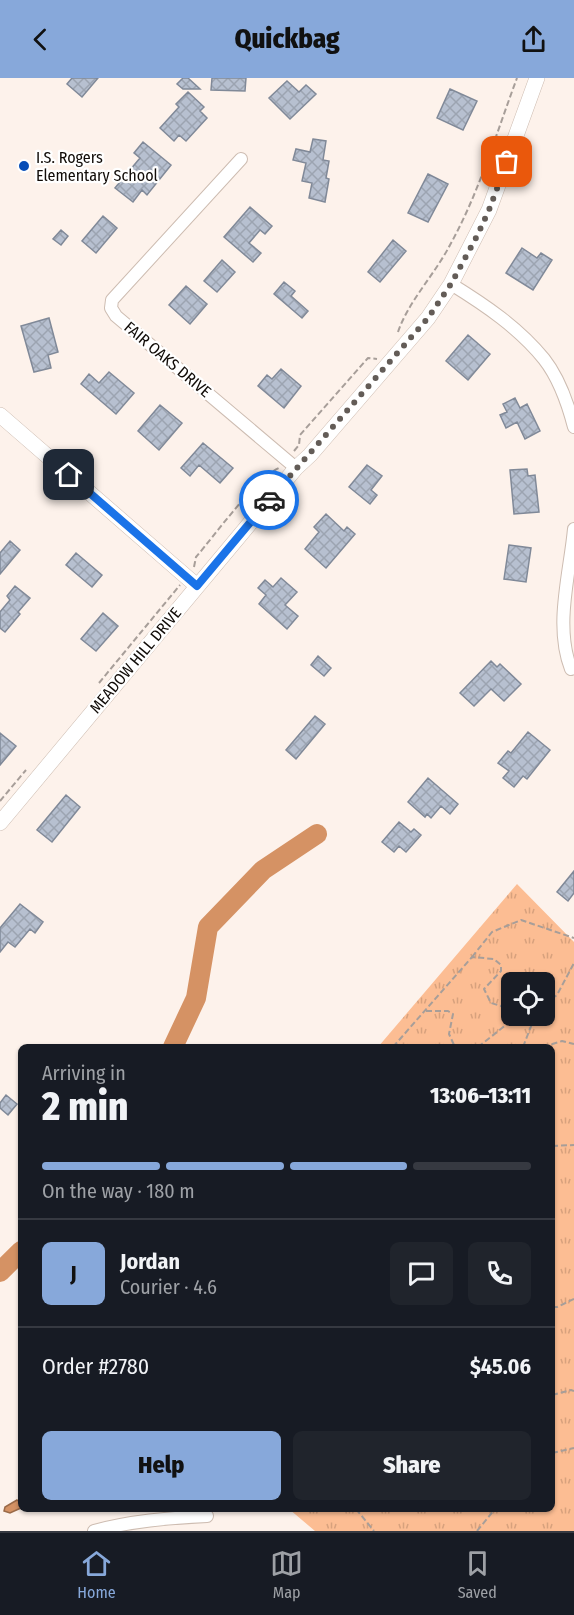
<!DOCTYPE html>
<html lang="en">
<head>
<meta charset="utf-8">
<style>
	:root { --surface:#171b24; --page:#20242c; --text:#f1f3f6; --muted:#9ea1a6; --line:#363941; --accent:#87a8da }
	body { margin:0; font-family:"Fira Sans Condensed",sans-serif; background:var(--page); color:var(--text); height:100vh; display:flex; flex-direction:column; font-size:22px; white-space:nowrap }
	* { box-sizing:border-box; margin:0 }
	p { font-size:20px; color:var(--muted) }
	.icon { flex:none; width:33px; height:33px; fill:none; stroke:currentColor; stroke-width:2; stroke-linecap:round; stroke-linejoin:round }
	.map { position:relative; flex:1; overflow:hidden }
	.drawer { position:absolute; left:18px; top:966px; width:537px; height:468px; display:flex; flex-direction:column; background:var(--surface); border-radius:9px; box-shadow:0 2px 4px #0004 }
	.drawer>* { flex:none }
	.controls { position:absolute; left:501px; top:894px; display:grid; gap:12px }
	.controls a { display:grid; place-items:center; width:54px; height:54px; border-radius:9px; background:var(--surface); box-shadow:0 2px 4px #0004; font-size:30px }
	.pin { position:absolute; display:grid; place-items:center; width:51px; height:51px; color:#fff; margin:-26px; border-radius:12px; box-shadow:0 3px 9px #0006 }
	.courier { position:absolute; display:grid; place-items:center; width:60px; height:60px; margin:-30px; border:4px solid #1a73e8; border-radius:50%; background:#fff; color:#222; box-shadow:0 2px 8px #0007 }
	.overview em { font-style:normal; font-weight:800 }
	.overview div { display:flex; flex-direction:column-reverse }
	.overview { display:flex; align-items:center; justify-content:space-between; height:102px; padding:0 24px }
	h1 { font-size:39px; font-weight:800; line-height:45px }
	.bar { display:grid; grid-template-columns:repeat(4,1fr); gap:9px 6px; align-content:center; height:72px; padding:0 24px }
	.bar i { height:8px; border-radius:4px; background:var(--line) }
	.bar .selected { background:var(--accent) }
	.bar p { grid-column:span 4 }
	.line { display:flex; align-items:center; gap:15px; padding:0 24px; border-top:2px solid var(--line) }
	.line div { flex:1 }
	.round { display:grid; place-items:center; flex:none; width:63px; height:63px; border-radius:9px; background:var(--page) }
	.primary-button { display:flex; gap:12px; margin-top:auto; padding:12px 24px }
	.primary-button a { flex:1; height:69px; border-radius:9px; background:var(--accent); color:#111; font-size:24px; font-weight:800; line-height:69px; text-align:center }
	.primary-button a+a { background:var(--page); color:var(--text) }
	header { display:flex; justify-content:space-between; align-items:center; height:78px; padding:0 24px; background:var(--accent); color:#111; font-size:27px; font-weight:800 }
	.dock { display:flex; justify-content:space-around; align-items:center; height:84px; border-top:2px solid var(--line); background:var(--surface); font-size:16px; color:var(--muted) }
	.dock a { display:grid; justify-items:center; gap:3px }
	.dock .selected { color:var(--accent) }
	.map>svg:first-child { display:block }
</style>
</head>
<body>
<header><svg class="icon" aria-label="back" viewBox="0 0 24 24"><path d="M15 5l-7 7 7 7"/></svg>Quickbag<svg class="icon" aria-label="share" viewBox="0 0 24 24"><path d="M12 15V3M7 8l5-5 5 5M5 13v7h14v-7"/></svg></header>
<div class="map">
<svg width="574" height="1453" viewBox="0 0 574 1453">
	<defs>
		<pattern id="park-tufts" width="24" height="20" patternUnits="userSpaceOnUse" patternTransform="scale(1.5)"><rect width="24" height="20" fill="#fcbd93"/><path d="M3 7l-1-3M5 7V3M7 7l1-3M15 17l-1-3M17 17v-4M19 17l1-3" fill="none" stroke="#d7a17d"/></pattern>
		<pattern id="building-cross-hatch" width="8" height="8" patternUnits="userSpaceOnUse" patternTransform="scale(1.5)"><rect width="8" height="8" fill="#b7c0d0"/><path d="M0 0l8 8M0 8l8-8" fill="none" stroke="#9ca4b1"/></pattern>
	</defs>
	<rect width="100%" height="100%" fill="#fdf2eb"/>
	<path fill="url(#park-tufts)" fill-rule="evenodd" d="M517,806L574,864V1453H315L289,1431H552V969H378ZM512,904H544V938H512Z"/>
	<path fill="#d59264" stroke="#9a6a48" stroke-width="1.5" d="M17,1422L21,1425V1430L10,1435L4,1433L5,1429Z"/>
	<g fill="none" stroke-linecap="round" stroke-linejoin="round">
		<path stroke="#d59264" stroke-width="20" d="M173,969L196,920L208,849L263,792L317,756
			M0,1194L21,1173"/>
	</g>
	<path fill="url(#building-cross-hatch)" stroke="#808998" stroke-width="1.5" d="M72,0H98L82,19L67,6Z
		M183,0H188L200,11H183L177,6Z
		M212,0H246L245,13L211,12Z
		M287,3L299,14L306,7L316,16L290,41L269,20Z
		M450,11L477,23L463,52L437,40Z
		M188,14L204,29L200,33L207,40L186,63L179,57L174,63L160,50L179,29L176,26Z
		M313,61L326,63L323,82L329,83L326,100L329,101L325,124L309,120L312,105L302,103L306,85L293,82L296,71L310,74Z
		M143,64L171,87L147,117L142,112L133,124L115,110L140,80L134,75Z
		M428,96L448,106L428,144L408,135Z
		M250,129L272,148L265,156L260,152L249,165L261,175L253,184L224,159Z
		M103,138L117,150L96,175L82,163Z
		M61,152L68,158L61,167L53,161Z
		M393,162L406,173L380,204L368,194Z
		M522,170L537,180L541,175L552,182L533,212L506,195Z
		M222,182L235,194L217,214L204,203Z
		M284,204L295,213L291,218L308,233L302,240L274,216Z
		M186,208L207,226L190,246L169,227Z
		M49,240L58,274L48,277L51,290L34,294L21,248Z
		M468,257L490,276L468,302L446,283Z
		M281,291L301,308L284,330L258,308L267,297L272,301Z
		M109,294L134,315L116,336L81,306L89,296L99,305Z
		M515,320L520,330L527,326L540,353L525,361L517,344L506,350L500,337L507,334L503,326Z
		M160,327L182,345L159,372L138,353Z
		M203,365L233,390L220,405L199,387L190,398L181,390Z
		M367,387L382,398L371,412L377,417L370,426L349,409Z
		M527,391L528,398L535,397L539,434L514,436L510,392Z
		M326,436L344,453L347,449L355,456L326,490L305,471L319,454L314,449Z
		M10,463L20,472L0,496V475Z
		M509,467L531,470L526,504L504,501Z
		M76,475L102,497L92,509L66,487Z
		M281,500L297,514L285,527L298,538L287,551L259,526L266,517L258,510L265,502L273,509Z
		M15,508L30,520L18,534L20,536L5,554L0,550V534L10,522L7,518Z
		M103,535L118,548L96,573L81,561Z
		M318,578L331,590L324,598L311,587Z
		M491,583L497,589L500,586L521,606L504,623L491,611L474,628L460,615Z
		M315,638L325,646L296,681L286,672Z
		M528,654L550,672L527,701L523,698L514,709L503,700L509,693L498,685L508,673L511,675Z
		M0,655L16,668L0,687Z
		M428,700L458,726L450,736L441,728L431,740L427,736L425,739L408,724Z
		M66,717L80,729L52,764L37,752Z
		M399,744L411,754L414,751L421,757L406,774L399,768L394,774L382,764Z
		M574,793V815L568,823L557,814Z
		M20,826L43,844L35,855L30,851L15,869L8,864L0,874V850Z
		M6,1017L17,1026L8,1037L0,1030V1025Z"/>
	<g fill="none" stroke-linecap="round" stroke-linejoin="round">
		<g stroke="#cdbcb1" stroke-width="14">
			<path id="minor" d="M241,81L112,222L111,230L116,238L296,390
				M451,206C485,227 519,250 544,281C559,300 568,326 574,349
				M571,591C554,548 570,495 574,451
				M94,1453C131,1443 168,1440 207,1438"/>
		</g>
		<g stroke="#cdbcb1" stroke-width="16">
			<path id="tertiary" d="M0,337L197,508
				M0,745L296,390L310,377L428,240L451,206L489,132L537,0"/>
		</g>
		<path stroke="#a79e99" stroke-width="2" stroke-dasharray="6 3" stroke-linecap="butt" d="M398,254C408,224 435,196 450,167C479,115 496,56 517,0
			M294,373L299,367L300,357L368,280L377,281
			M194,489L196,479C215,457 255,401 279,390
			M99,605L180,507
			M0,723L26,692
			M472,879L492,854L521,842L574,860
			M544,926L557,917L574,885
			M426,933H448L453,936L449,956L454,967L464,969
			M393,969L472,879L494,881L501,887V893L484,911L491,925L501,928L512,942L523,938
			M478,969L511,943
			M523,969L535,938
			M543,969L562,963L574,966
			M552,1068L574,1067
			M552,1229H557L574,1221
			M552,1317L571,1312L574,1313
			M552,1375L574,1370
			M356,1431L374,1453
			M477,1453L495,1431"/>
		<use href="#minor" stroke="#fff" stroke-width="12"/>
		<use href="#tertiary" stroke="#fff" stroke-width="15"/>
	</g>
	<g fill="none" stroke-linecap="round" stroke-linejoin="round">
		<path stroke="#635c57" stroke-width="6" stroke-dasharray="0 10.8" d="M269,422L428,240L451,206L477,158L489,132L507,84"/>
		<path stroke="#1a73e8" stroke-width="8" d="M69,397L197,508L269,422"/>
	</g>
	<circle fill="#064db7" stroke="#fff" stroke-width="2" cx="24" cy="88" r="6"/>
	<g text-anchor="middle" stroke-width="4.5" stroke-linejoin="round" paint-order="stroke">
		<g font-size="16" fill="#100b07" stroke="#fff" text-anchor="start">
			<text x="36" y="85">I.S. Rogers<tspan x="36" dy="18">Elementary School</tspan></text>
		</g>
		<g font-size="16" fill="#100b07" stroke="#fff">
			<text transform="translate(168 281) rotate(40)" y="6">FAIR OAKS DRIVE</text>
			<text transform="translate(135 582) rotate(-50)" y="6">MEADOW HILL DRIVE</text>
		</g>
	</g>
</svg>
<div class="controls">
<a><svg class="icon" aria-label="locate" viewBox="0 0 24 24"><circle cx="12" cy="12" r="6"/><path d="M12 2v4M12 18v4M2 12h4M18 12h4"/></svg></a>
</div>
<div class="pin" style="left:507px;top:84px;background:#ea580c"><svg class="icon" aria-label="bag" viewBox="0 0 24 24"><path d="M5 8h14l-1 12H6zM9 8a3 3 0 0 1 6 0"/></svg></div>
<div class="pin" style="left:69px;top:397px;background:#1f2937"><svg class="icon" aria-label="home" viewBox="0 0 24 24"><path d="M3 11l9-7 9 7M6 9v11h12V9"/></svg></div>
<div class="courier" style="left:269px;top:422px"><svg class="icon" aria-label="car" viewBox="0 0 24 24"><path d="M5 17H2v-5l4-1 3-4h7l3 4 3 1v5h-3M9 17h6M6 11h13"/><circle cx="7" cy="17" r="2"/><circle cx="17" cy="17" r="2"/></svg></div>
<section class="drawer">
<div class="overview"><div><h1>2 min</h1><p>Arriving in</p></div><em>13:06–13:11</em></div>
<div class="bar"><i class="selected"></i><i class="selected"></i><i class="selected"></i><i></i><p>On the way · 180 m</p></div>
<div class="line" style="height:108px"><b class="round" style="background:var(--accent);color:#111">J</b><div><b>Jordan</b><p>Courier · 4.6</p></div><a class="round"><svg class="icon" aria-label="chat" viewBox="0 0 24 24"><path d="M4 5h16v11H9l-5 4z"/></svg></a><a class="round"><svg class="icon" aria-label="phone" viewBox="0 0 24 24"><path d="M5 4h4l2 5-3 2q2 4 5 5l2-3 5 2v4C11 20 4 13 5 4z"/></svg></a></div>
<div class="line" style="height:78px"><div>Order #2780</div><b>$45.06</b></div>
<div class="primary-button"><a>Help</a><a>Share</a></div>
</section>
</div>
<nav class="dock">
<a class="selected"><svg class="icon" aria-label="home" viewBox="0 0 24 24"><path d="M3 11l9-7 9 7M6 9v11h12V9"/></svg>Home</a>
<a><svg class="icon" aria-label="map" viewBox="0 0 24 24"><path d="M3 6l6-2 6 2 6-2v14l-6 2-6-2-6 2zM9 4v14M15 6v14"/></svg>Map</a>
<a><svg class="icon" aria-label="saved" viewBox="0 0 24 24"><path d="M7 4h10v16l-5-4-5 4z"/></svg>Saved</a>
</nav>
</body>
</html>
